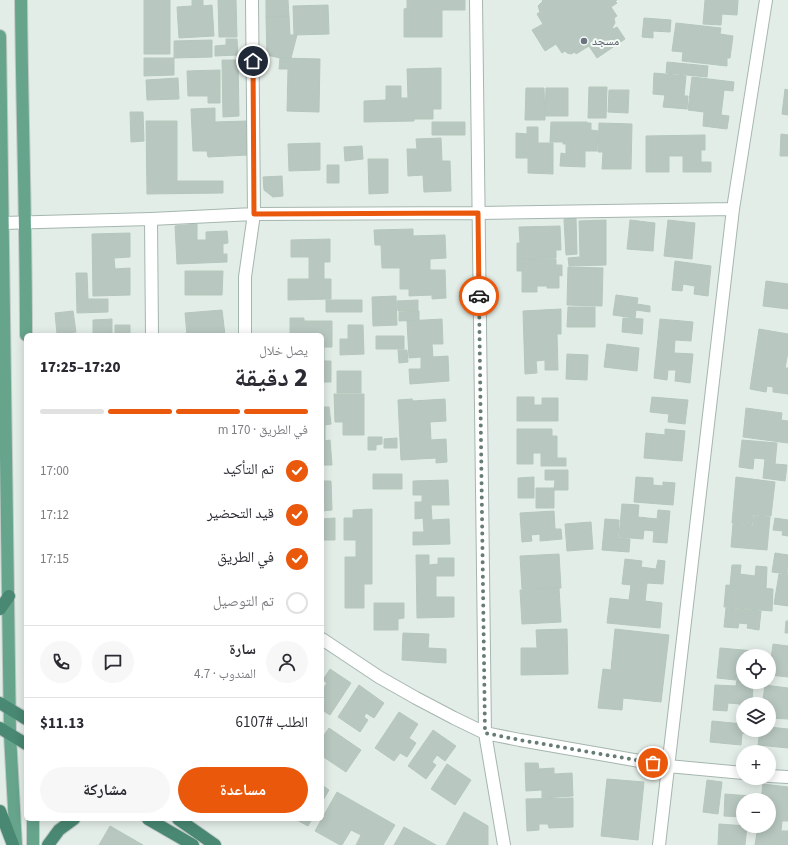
<!DOCTYPE html>
<html lang="ar">
<head>
<meta charset="utf-8">
<style>
	:root { --surface:#fff; --page:#f7f7f7; --text:#2b2b33; --muted:#7c7c81; --line:#e1e1e2; --accent:#ea580c }
	body { margin:0; font-family:"Source Sans 3","Noto Naskh Arabic",sans-serif; background:var(--page); color:var(--text); direction:rtl; height:100vh; display:flex; flex-direction:column; font-size:15px; white-space:nowrap }
	* { box-sizing:border-box; margin:0 }
	p { font-size:13px; color:var(--muted) }
	.icon { flex:none; width:22px; height:22px; fill:none; stroke:currentColor; stroke-width:2; stroke-linecap:round; stroke-linejoin:round }
	.map { position:relative; flex:1; overflow:hidden; direction:ltr }
	.drawer { position:absolute; left:24px; top:333px; width:300px; height:488px; display:flex; flex-direction:column; background:var(--surface); border-radius:6px; box-shadow:0 2px 10px #0003; direction:rtl }
	.drawer>* { flex:none }
	.tools { position:absolute; left:736px; top:649px; display:grid; gap:8px }
	.tools a { display:grid; place-items:center; width:40px; height:40px; border-radius:50%; background:var(--surface); box-shadow:0 2px 10px #0003; font-size:20px }
	.pin { position:absolute; display:grid; place-items:center; width:34px; height:34px; color:#fff; margin:-17px; border:2px solid #fff; border-radius:50%; box-shadow:0 1px 4px #0007 }
	.courier { position:absolute; display:grid; place-items:center; width:40px; height:40px; margin:-20px; border:3px solid #ea580c; border-radius:50%; background:#fff; color:#222; box-shadow:0 1px 5px #0007 }
	.overview em { font-style:normal; font-weight:800 }
	.overview div { display:flex; flex-direction:column-reverse }
	.overview { display:flex; align-items:center; justify-content:space-between; height:68px; padding:0 16px }
	h1 { font-size:26px; font-weight:800; line-height:30px }
	.bar { display:grid; grid-template-columns:repeat(4,1fr); gap:6px 4px; align-content:center; height:48px; padding:0 16px }
	.bar i { height:5px; border-radius:3px; background:var(--line) }
	.bar .current { background:var(--accent) }
	.bar p { grid-column:span 4 }
	.line { display:flex; align-items:center; gap:10px; padding:0 16px; border-top:1px solid var(--line) }
	.line div { flex:1 }
	.round { display:grid; place-items:center; flex:none; width:42px; height:42px; border-radius:21px; background:var(--page) }
	ol { padding:0 16px; list-style:none }
	li { display:flex; align-items:center; gap:12px; height:44px }
	li p { margin-inline-start:auto }
	li .icon { padding:4px; border-radius:50%; background:var(--accent); color:#fff; stroke-width:4 }
	li:last-child { color:var(--muted) }
	li i { width:22px; height:22px; border:2px solid var(--line); border-radius:50% }
	.cta { display:flex; gap:8px; margin-top:auto; padding:8px 16px }
	.cta a { flex:1; height:46px; border-radius:24px; background:var(--accent); color:#fff; font-size:16px; font-weight:800; line-height:46px; text-align:center }
	.cta a+a { background:var(--page); color:var(--text) }
	.map>svg:first-child { display:block }
</style>
</head>
<body>
<div class="map">
<svg width="788" height="845" viewBox="0 0 788 845">
	<rect width="100%" height="100%" fill="#e3ede7"/>
	<path fill="#b8c8c0" stroke="#b5c7bd" d="M144,0H170V54H144Z
		M192,0H203V6L212,5L214,36L179,38L177,7L192,6Z
		M218,0H236L237,37H219Z
		M266,0H288L289,16L266,17Z
		M407,0H465V10H442V37H404V9L407,8Z
		M542,0H617L615,1L617,3L611,7L617,16L614,18L615,23L612,28L613,29L617,27L625,39L597,58L589,46L576,54L575,52L571,54L567,53L565,51L562,53L556,44L545,51L532,30L543,24L537,14L540,12L538,6L543,1Z
		M705,0H738L737,15L722,14L721,25L703,24Z
		M328,5L329,34L294,35L293,6Z
		M289,16L290,35H297L291,58H280L267,55L266,17Z
		M644,18L671,20L670,32L653,31V38L642,37Z
		M676,23L721,28L720,34L733,36L730,58H727V66L682,61L683,52L672,51Z
		M226,39H237L238,55L215,56V46L226,45Z
		M212,40V57L174,58V41Z
		M144,58H174V75L144,76Z
		M280,58L320,59L319,112L287,111L288,69H279Z
		M222,60H238L239,116L223,117Z
		M667,62L708,66L707,77L666,73Z
		M441,68V109H433V119H414V121L364,122V101L386,100V86H401V98H408L407,69Z
		M220,70V103H208V96H188L187,71Z
		M654,73L686,76L684,96H688L687,109L663,107L665,95L653,94Z
		M692,77L734,82L733,91L724,90L721,115L729,116L727,129L703,126L704,112L688,110Z
		M178,78L179,99L147,100L146,80Z
		M589,87H607L606,118H588Z
		M526,88H544L545,120H525Z
		M546,88H568V116H545Z
		M785,89L788,90V115L782,114Z
		M609,90H629L628,113L608,112Z
		M215,108V122L247,121L248,155L208,157L207,151H193L191,109Z
		M130,112H143L144,141L131,142Z
		M146,121H177V181H223V193L147,194Z
		M432,122H465V135H432Z
		M551,122H587V123H591V130L598,131L597,151H585V167L560,166L561,153L566,154V144H563V142H550Z
		M599,123L632,124L631,169H602L603,152H598Z
		M527,127H538V143H553V174L528,173V158H516V133L527,134Z
		M781,134L788,135V156H780Z
		M705,135V150H701V162H711V172H683V156H669V172H646V136Z
		M441,138L442,161H450L451,191L424,192L423,175L408,176L407,149H417L416,139Z
		M320,143V170L289,171L288,144Z
		M362,146L363,159L345,161L344,147Z
		M368,159H388V193L369,194Z
		M327,165H339V183H327Z
		M282,176L283,196L273,197L264,190L263,177Z
		M576,218L577,254L566,255L564,219Z
		M606,220V265L569,266L568,258L580,257L579,221Z
		M630,220L655,223L653,251L627,249Z
		M668,220L695,223L692,259L664,256Z
		M197,224V240H206V232L227,231L228,243L223,244V254H227V262L177,264L175,226Z
		M560,226L561,250H556V258L517,259V243H520L519,227Z
		M413,229V236L445,235L446,258L430,259V270H445L446,298L432,299V295L409,296V289H400V268H382L381,245H375L374,230Z
		M130,233V257L114,258L115,269L130,268V295L93,296L92,234Z
		M330,239V262H324V279H331V299L288,300V279H309V257H291V240Z
		M517,259H556V265H562V276L559,275V288H547V286H537V292H522V271H517Z
		M675,261L711,266L708,296L694,294L695,286L683,284L682,291L672,290Z
		M568,267L603,268L602,306L567,305Z
		M185,271H223L222,295H185Z
		M76,273H87L88,299H108V312L77,313Z
		M766,281L788,284V309L763,306Z
		M616,295L638,298L637,304L650,306V312L636,310L635,318L613,315Z
		M396,296L397,325L373,326L372,297Z
		M326,300H362V312H326Z
		M418,300V311H398L397,301Z
		M568,307H595V327H567Z
		M561,309V334H557L558,370H545V360L536,361L537,373L525,374L523,311Z
		M222,310L225,335H187L185,313Z
		M73,311L76,332L57,334L55,313Z
		M419,311V320L399,321V312Z
		M290,318H304V321H332V347H324V361H331V382H322V335H290Z
		M623,318L643,319L642,334L622,332Z
		M112,319V335H93V320Z
		M442,319L443,344H432L433,357L448,356L449,381L410,384L409,369H421V357L409,358L407,321Z
		M660,319L693,322L691,341L675,340L674,353L693,354L690,383L675,381L676,370H668L667,380L654,378Z
		M115,325H130V335H115Z
		M348,325H363L364,354L340,355V339H348Z
		M759,329L788,334V352L785,368H788V394L773,392V387L767,386L766,392L750,389Z
		M376,336H404V349H376Z
		M607,344L639,348L637,371L604,367Z
		M398,350H407L408,362L399,363Z
		M567,354L588,355L587,380L566,379Z
		M337,371H361V393H337Z
		M334,394H364V435H343V422H335Z
		M517,397H534V405H542V398H558V421H517Z
		M652,397L688,400L685,424L668,422L669,414L650,412Z
		M412,399L413,401L445,399L446,421L430,422L431,440L446,439L447,462L436,463V458L401,460L398,400Z
		M322,407H329L331,424L325,425V441L330,440L332,465H322Z
		M746,408L782,413L781,420L788,421V443L743,437Z
		M517,429H552V436H557V458H566V466H541V453H533V464H517Z
		M665,429L685,431L682,461L644,458L646,433L665,435Z
		M368,437H382V444L376,445V450H368Z
		M397,438V448H384V439Z
		M742,440L777,443L775,464L787,465L785,481L763,478L765,459L754,458L753,469L739,467Z
		M545,470H568V490H554L555,480H545Z
		M373,474H402V489H373Z
		M534,477V498H518V478Z
		M636,477L653,478V485L663,486V482L675,483L673,505L634,502Z
		M736,477L775,482L771,516L753,515L752,525L732,523Z
		M448,480L449,505H431L432,520L449,519L450,544L413,545V532H424L423,518L415,519V502H422V495H413V481Z
		M322,481H331L332,510L322,511Z
		M536,488H554V508H536Z
		M622,504L639,505L638,517L657,519L658,510L670,511L667,543L653,542L654,531L644,530L643,539L619,537Z
		M372,509V584H364V608H345V557H356V540H344V518H353V510Z
		M554,511L555,529H561L562,539L540,541V534L531,535L532,541L522,542L520,513Z
		M754,516L770,517L767,550L731,547L733,524L753,526Z
		M335,518V540H322V519Z
		M775,518L788,520V536L782,535L783,531L773,530Z
		M605,519L619,520L618,538L630,539L629,552L602,550Z
		M591,522L593,549L567,551L565,524Z
		M775,553L788,555L787,574L772,572Z
		M559,554L561,588L522,589L520,556Z
		M416,555H429V565L438,564V558H454V576H436V597H454V617L417,618Z
		M625,559L642,561L641,567L656,569L658,560L665,561L663,584L647,583L645,601L662,603L660,628L607,623L610,598L629,600L631,585L622,584Z
		M732,565H741L740,574L755,576L756,566L767,567L766,588L730,585Z
		M788,572V606L774,604L779,574L788,575Z
		M726,585L773,589L772,611L724,607Z
		M559,588L561,622L522,624L520,590Z
		M374,603H404V618L398,619V630H374Z
		M726,608L761,611L759,630L747,628L748,624L739,623L738,628L724,627Z
		M786,621H788V633H785Z
		M567,629L568,674L521,675V648H537L536,630Z
		M615,629L669,635L661,702L623,698L622,710L598,708L603,669L611,670Z
		M403,633L429,634L428,648L446,649V663L402,660Z
		M773,644L788,646V677L769,675Z
		M720,648L755,651V656H743V672L737,671L736,680L717,678Z
		M330,669L351,683L330,715L322,710V691L327,683L323,680Z
		M738,673H743V682H753L752,704H743V710H740V704L728,703L727,711L713,710L715,685L736,686Z
		M359,685L384,703L374,718L366,713L364,717L368,720L360,732L338,717Z
		M765,685L788,688V719L769,718V701L763,700Z
		M399,712L418,724L409,738L416,743L407,757L400,753L394,761L375,748Z
		M712,721L743,724V730H747V734L742,733L741,745L710,742Z
		M769,727L788,729V748L758,745L760,730H769Z
		M329,728L361,750L346,772L322,756V738Z
		M433,730L456,746L445,761L437,755L432,762L436,765L426,779L408,766Z
		M525,763H538L539,769L554,768V774L572,773L573,796L542,798V790L526,791Z
		M447,764L471,780L455,805L431,789Z
		M607,779L644,782L638,840L601,836Z
		M707,780L722,782L718,814L703,812Z
		M763,784L788,787V821H782L781,831H788V845H755L758,826H769V800H761Z
		M322,785L329,790L322,802Z
		M337,792L395,825L383,845H356L361,835L351,830L342,845H340L315,831Z
		M725,794L750,796V800H743V817L724,816Z
		M573,798V827L549,828L548,824H539V830L527,831L526,799Z
		M464,812L488,826V845H446Z
		M295,819H312L308,826Z
		M719,824L747,826L745,845H718Z
		M110,826L143,845H99Z
		M404,827L436,845H394Z"/>
	<g fill="none" stroke-linecap="round" stroke-linejoin="round">
		<g stroke="#a5b6ae" stroke-width="14">
			<path id="minor" d="M476,0L485,733L504,845
				M151,219L152,335
				M3,223L151,219L254,214L478,213L733,209L766,0
				M245,335V277L254,214L252,0
				M322,639L379,677L416,698L454,718L485,733L520,740L668,766L743,773
				M769,776L788,777
				M659,845L733,209"/>
		</g>
		<g stroke="#c1cac6" stroke-width="14">
			<path id="primary" d="M21,0C22,112 26,223 26,335
				M0,36L10,735L16,845
				M33,845V819"/>
		</g>
		<g stroke="#c1cac6" stroke-width="14">
			<path id="trunk" d="M0,609L9,596
				M0,703L26,719
				M0,728L26,744
				M0,811L13,845
				M148,819L193,845
				M178,819L215,845
				M48,845L59,830L74,819"/>
		</g>
		<use href="#minor" stroke="#fff" stroke-width="12"/>
		<use href="#primary" stroke="#66a48c" stroke-width="12"/>
		<use href="#trunk" stroke="#498872" stroke-width="12"/>
	</g>
	<g fill="none" stroke-linecap="round" stroke-linejoin="round">
		<path stroke="#667d73" stroke-width="4" stroke-dasharray="0 7.2" d="M479,296L485,733L520,740L653,763"/>
		<path stroke="#ea580c" stroke-width="5" d="M253,61L254,214L478,213L479,296"/>
	</g>
	<circle fill="#6b7280" stroke="#f4faf6" stroke-width="1.5" cx="584" cy="41" r="4"/>
	<g text-anchor="middle" stroke-width="4" stroke-linejoin="round" paint-order="stroke">
		<g font-size="12" fill="#5b616d" stroke="#f4faf6" text-anchor="start">
			<text x="592" y="45">مسجد</text>
		</g>
	</g>
</svg>
<div class="tools">
<a><svg class="icon" aria-label="locate" viewBox="0 0 24 24"><circle cx="12" cy="12" r="6"/><path d="M12 2v4M12 18v4M2 12h4M18 12h4"/></svg></a>
<a><svg class="icon" aria-label="layers" viewBox="0 0 24 24"><path d="M12 4l9 5-9 5-9-5zM3 14l9 5 9-5"/></svg></a>
<a>+</a>
<a>−</a>
</div>
<div class="pin" style="left:653px;top:763px;background:#ea580c"><svg class="icon" aria-label="bag" viewBox="0 0 24 24"><path d="M5 8h14l-1 12H6zM9 8a3 3 0 0 1 6 0"/></svg></div>
<div class="pin" style="left:253px;top:61px;background:#1f2937"><svg class="icon" aria-label="home" viewBox="0 0 24 24"><path d="M3 11l9-7 9 7M6 9v11h12V9"/></svg></div>
<div class="courier" style="left:479px;top:296px"><svg class="icon" aria-label="car" viewBox="0 0 24 24"><path d="M5 17H2v-5l4-1 3-4h7l3 4 3 1v5h-3M9 17h6M6 11h13"/><circle cx="7" cy="17" r="2"/><circle cx="17" cy="17" r="2"/></svg></div>
<section class="drawer">
<div class="overview"><div><h1>2 دقيقة</h1><p>يصل خلال</p></div><em>17:20–17:25</em></div>
<div class="bar"><i class="current"></i><i class="current"></i><i class="current"></i><i></i><p>في الطريق · 170 m</p></div>
<ol>
<li><svg class="icon" aria-label="check" viewBox="0 0 24 24"><path d="M5 12l5 5 9-10"/></svg>تم التأكيد<p>17:00</p></li>
<li><svg class="icon" aria-label="check" viewBox="0 0 24 24"><path d="M5 12l5 5 9-10"/></svg>قيد التحضير<p>17:12</p></li>
<li><svg class="icon" aria-label="check" viewBox="0 0 24 24"><path d="M5 12l5 5 9-10"/></svg>في الطريق<p>17:15</p></li>
<li><i></i>تم التوصيل</li>
</ol>
<div class="line" style="height:72px"><a class="round"><svg class="icon" aria-label="person" viewBox="0 0 24 24"><circle cx="12" cy="8" r="4"/><path d="M4 21q1-7 8-7t8 7"/></svg></a><div><b>سارة</b><p>المندوب · 4.7</p></div><a class="round"><svg class="icon" aria-label="chat" viewBox="0 0 24 24"><path d="M4 5h16v11H9l-5 4z"/></svg></a><a class="round"><svg class="icon" aria-label="phone" viewBox="0 0 24 24"><path d="M5 4h4l2 5-3 2q2 4 5 5l2-3 5 2v4C11 20 4 13 5 4z"/></svg></a></div>
<div class="line" style="height:52px"><div>الطلب #6107</div><b>$11.13</b></div>
<div class="cta"><a>مساعدة</a><a>مشاركة</a></div>
</section>
</div>
</body>
</html>
